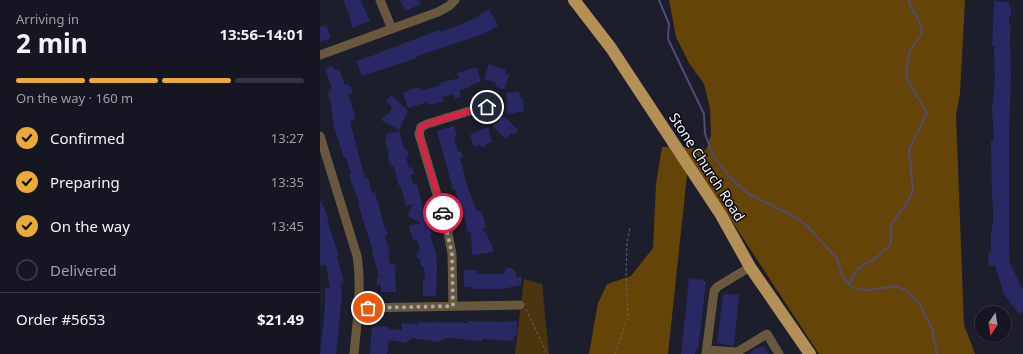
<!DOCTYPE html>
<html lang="en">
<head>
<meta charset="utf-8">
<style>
	:root { --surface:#151621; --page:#1e1f2a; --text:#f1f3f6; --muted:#9d9fa5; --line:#34353f; --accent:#eaaa38 }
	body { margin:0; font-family:"Noto Sans",sans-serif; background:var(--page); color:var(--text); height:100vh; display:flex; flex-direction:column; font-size:15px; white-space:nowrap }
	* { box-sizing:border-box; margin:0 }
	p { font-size:13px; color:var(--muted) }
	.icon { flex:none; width:22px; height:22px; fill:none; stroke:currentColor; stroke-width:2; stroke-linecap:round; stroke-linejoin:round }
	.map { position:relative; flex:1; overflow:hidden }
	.sheet { display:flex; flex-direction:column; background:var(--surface); width:320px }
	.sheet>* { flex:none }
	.needle { width:26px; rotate:192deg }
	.controls { position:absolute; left:655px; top:306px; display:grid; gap:8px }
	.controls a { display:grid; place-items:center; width:36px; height:36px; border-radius:50%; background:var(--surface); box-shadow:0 1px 3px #0004,0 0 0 1px var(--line); font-size:20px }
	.pin { position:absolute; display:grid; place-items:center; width:34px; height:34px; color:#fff; margin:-17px; border:2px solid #fff; border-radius:50%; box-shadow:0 1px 4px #0007 }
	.courier { position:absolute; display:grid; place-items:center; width:40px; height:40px; margin:-20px; border:3px solid #e11d48; border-radius:50%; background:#fff; color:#222; box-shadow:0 1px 5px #0007 }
	.head em { font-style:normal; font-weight:700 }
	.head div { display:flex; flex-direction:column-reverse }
	.head { display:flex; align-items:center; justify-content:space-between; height:68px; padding:0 16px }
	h1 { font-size:26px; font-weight:700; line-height:30px }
	.bar { display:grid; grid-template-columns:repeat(4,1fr); gap:6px 4px; align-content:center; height:48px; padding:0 16px }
	.bar i { height:5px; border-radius:3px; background:var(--line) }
	.bar .on { background:var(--accent) }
	.bar p { grid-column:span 4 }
	.line { display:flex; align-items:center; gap:10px; padding:0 16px; border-top:1px solid var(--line) }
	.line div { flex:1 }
	ol { padding:0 16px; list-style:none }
	li { display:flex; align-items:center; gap:12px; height:44px }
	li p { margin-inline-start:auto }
	li .icon { padding:4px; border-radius:50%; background:var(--accent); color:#111; stroke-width:4 }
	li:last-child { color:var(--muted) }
	li i { width:22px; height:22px; border:2px solid var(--line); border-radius:50% }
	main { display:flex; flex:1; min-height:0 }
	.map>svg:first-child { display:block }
</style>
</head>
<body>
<main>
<section class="sheet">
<div class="head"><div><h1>2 min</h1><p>Arriving in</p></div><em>13:56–14:01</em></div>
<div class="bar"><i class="on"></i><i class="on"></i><i class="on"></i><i></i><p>On the way · 160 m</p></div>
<ol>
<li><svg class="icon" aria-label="check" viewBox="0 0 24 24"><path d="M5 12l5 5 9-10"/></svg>Confirmed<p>13:27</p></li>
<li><svg class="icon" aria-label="check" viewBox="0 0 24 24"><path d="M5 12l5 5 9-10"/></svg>Preparing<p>13:35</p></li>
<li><svg class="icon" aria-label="check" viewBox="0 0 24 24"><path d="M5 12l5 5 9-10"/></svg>On the way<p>13:45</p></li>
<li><i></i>Delivered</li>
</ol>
<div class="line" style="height:52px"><div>Order #5653</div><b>$21.49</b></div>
</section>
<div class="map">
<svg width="703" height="354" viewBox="0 0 703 354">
	<rect width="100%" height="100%" fill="#1c1e2c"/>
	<path fill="#4b350f" d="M204,279L222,284L229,354H195Z"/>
	<path fill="#644507" d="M349,0H645L640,93L636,115L644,325L655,354H499L369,156L348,354H269L278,303L287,284L311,276L333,248L336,184L342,147H364L386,150L391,135L390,108L384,84L369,63L356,37Z"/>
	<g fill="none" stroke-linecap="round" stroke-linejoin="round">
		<path stroke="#524a76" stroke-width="2" d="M339,0L349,24L348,39L384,114L385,134L394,157L410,177L427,193L470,214L485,224L516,257L522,275L528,284L534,288L547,290L576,286L586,290L600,305L612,329L617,354
			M529,284L538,268L555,259L571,244V225L587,203L593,191L589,150L607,113L589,83L586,72L590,50L602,34L601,24L591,8L589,0"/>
	</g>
	<path fill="#292864" d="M23,0H40L50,21L33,28L29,17H30Z
		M79,0H99L101,4L86,11Z
		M674,1L689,2V7H691V16H689V24L691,27L690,39L691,79L689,133V248L690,263L703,290V311L699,314L684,294L675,266H669L668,253H671V234L673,220V202H672L671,141H674L672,110L675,79L674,46H672Z
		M169,9L178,26L163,34L100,55L94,59L42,76L36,61L58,54V53L119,30L120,32L136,26L158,17V16Z
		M6,25L11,38L0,42V27Z
		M169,64L186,70L185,74L189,75L184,90L177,87L174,82L164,79Z
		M12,66L14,70L19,69L25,85L28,83L29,87L31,86L33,93L28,94L36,119L30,121L45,179L48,178L52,193L55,192L65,229L66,228L68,234L65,236L70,254L68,255L70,264L74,263L76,270L75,271L76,292H61V285H57V277H59L52,251H53L38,204H40L31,182L29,174L31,173L26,158H24L14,127L11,103L8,94L10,93L9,90L12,89L5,68Z
		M153,68H157L161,81L149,86L150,87L139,90L141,97L135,99L133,94L122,97L124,102L108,105L107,102L88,108L83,93L93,88L94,89L100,87L101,91L121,85L120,83L139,78L137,73Z
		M199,91L200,98L203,100L204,111L188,114L186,106L188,105L186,93Z
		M71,95L88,111L79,130L61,120L64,116L69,114L72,107L66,101Z
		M184,116L198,130L194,135L192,133L186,139L172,126Z
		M134,126L137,136L134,137L135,141L138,152L141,151L143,157L140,158L148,188L156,209L163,214L166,228L161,229L167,234L170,243H172L173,252L152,255L151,232L148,233L143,211L139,212L137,204L139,203L135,189L133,190L117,131Z
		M168,127L172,142L166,144V146L163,147L158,145L154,147L150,135L153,134V133Z
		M79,131L85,150L87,149L89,157H86L89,168L92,167L94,174L90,175L94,185L97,184L104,212H106L112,234L110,235L116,254L117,266L116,296H103V279H105L104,267H101L100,259L97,258L96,254L100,249L97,239L93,240L89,226L101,223L89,217L88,215L93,204L86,206L81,188L78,184L74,167L70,165L68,157L69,154L65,141L67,137L66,134Z
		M1,201L9,220H7L19,256H17L24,283H21L22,297L16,354H0L5,307V288H10L6,265L1,266L0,262V202Z
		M187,268H192L196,272V277H202V285L182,289H152V287H144V270H157V274H183Z
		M369,278L383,280V281L386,282L378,350L376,349L375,354H361Z
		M406,294L419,295L414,346L397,343L403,295Z
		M148,321L165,322V321L182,322L197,321V336H194V341L162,339V341L129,338H125V340L121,339L120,342L91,338V340H87V343L69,340L67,354H50L52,327L55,326L69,327V329L82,330V323L98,324V322L115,323V322L132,323V322L148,323Z
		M444,346L449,354H428L437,348Z"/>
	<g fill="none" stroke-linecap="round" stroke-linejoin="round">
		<path stroke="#61636f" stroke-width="1" stroke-dasharray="3 2" stroke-linecap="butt" d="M206,309L227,354
			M295,354L308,316L306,275L307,243L310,227"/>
		<path stroke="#69583d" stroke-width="9" d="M60,0L72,29
			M0,55L118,12L129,6L135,0
			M0,136L37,256C42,288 37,322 34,354
			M133,306L132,254L127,228L99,134L101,127L107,124L156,109L167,107
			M38,308L200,305
			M387,350L417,352L447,334L459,354
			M386,354L394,291L397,287L430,267"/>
		<path stroke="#b49056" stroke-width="12" d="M254,0L291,48L343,127L401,215L430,267L490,354"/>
	</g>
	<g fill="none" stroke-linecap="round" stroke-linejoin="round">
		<path stroke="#a7a9b4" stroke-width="4" stroke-dasharray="0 7.2" d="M48,308L133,306L132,254L123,213"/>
		<path stroke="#e11d48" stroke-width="5" d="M123,213L99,134L101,127L107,124L156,109L167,107"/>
	</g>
	<g text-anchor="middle" stroke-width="3" stroke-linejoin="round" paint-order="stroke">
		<g font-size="14" fill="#f2f4fe" stroke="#08080f">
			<text transform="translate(387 167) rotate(57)" y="5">Stone Church Road</text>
		</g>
	</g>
</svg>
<div class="controls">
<a><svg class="needle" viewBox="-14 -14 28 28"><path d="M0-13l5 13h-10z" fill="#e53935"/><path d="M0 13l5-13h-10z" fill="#9d9fa5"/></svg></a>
</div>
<div class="pin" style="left:48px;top:308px;background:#ea580c"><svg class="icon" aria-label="bag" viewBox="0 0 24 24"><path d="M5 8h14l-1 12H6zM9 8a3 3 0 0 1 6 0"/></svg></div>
<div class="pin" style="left:167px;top:107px;background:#1f2937"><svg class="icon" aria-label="home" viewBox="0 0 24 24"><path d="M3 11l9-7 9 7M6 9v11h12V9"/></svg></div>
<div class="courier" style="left:123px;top:213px"><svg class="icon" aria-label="car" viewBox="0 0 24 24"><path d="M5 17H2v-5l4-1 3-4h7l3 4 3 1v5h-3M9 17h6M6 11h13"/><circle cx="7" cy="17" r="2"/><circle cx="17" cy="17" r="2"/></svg></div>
</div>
</main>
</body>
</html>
